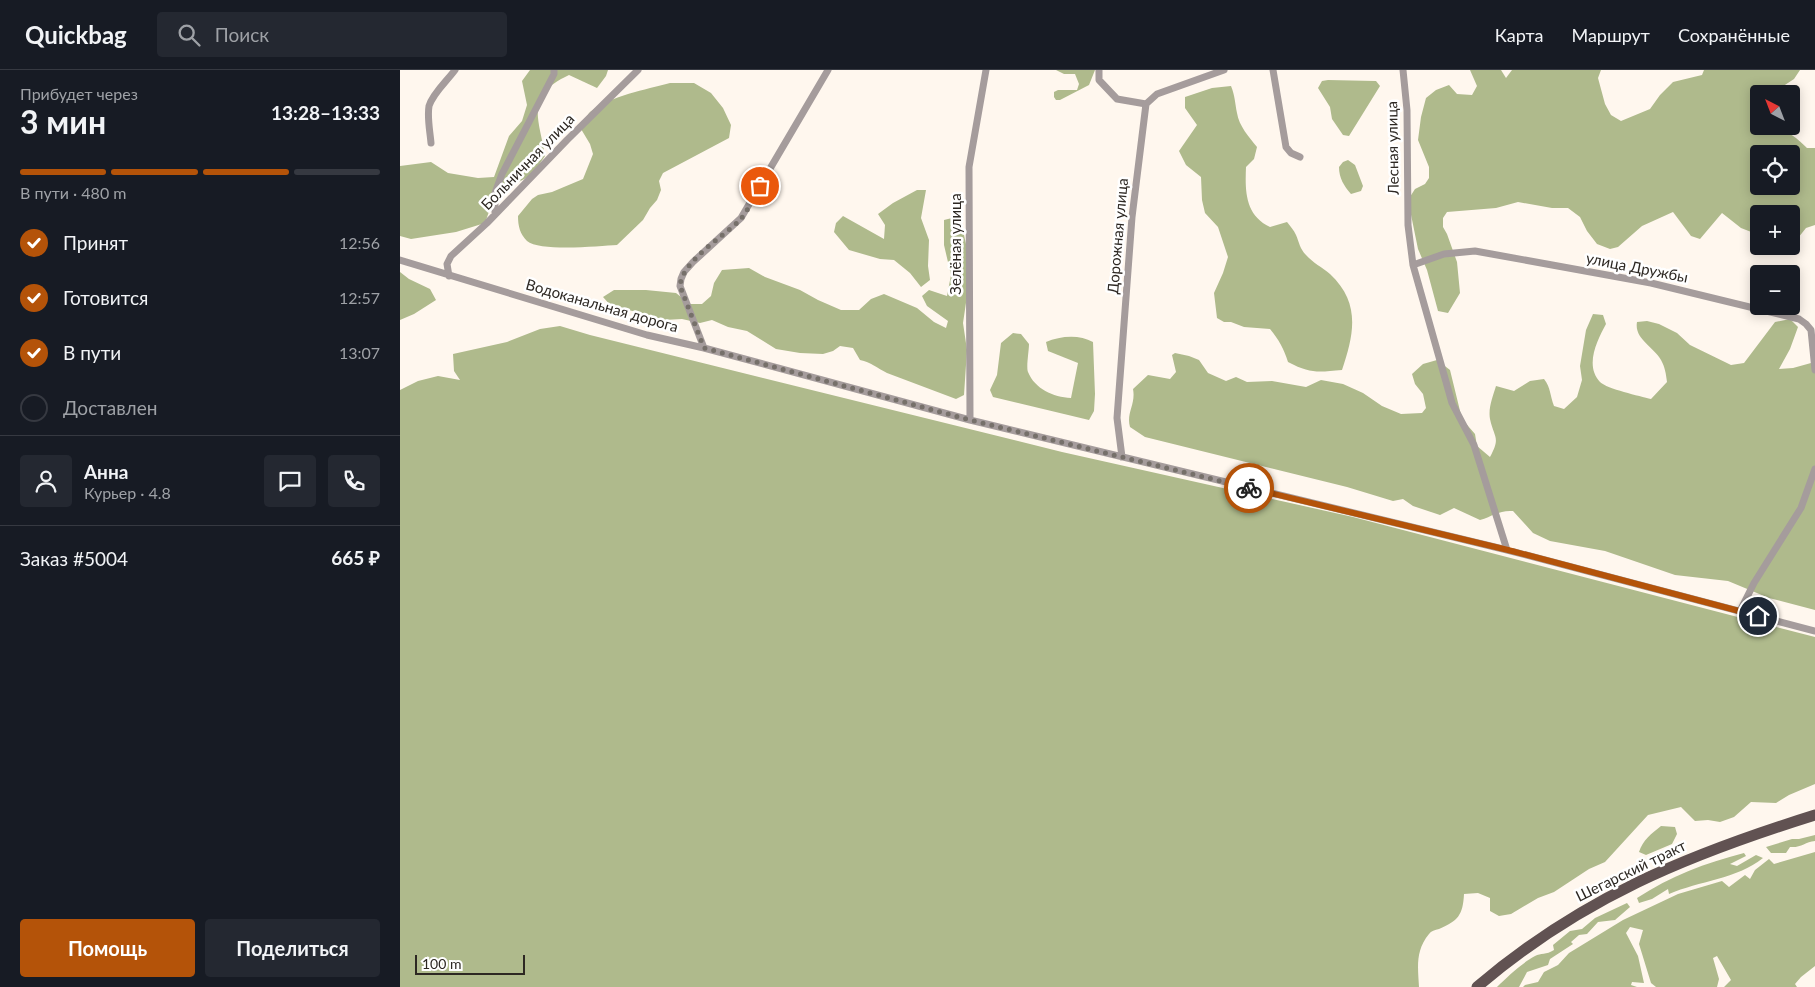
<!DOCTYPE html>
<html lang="ru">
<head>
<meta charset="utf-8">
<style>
	:root { --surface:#171b24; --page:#242831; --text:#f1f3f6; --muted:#9ea1a6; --line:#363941; --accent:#b45309 }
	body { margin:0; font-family:Lato,sans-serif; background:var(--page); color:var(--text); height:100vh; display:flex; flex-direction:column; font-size:19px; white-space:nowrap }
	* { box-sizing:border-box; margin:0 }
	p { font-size:16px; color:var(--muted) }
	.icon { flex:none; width:28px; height:28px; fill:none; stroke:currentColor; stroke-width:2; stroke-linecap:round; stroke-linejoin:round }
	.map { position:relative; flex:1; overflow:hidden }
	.side { display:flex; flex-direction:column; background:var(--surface); width:400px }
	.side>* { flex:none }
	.needle { width:32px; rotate:318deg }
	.fabs { position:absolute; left:1350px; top:15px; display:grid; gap:10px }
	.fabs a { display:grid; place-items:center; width:50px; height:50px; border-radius:5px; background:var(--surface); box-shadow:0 2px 12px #0003; font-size:25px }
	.scale { position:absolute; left:15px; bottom:12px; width:110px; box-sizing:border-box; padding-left:5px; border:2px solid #2d2823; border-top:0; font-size:14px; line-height:18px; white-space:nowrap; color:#2d2823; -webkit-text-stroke:4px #fff; paint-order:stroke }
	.pin { position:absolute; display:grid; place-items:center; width:42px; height:42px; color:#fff; margin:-21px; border:2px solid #fff; border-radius:50%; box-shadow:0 1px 5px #0007 }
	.courier { position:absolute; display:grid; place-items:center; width:50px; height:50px; margin:-25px; border:4px solid #b45309; border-radius:50%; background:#fff; color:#222; box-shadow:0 1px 6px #0007 }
	.head em { font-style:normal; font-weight:700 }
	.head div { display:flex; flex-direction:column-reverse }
	.head { display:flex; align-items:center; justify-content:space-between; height:85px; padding:0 20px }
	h1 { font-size:32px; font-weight:700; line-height:38px }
	.bar { display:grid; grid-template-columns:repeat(4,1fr); gap:8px 5px; align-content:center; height:60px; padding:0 20px }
	.bar i { height:6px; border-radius:4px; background:var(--line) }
	.bar .on { background:var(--accent) }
	.bar p { grid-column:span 4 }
	.line { display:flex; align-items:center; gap:12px; padding:0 20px; border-top:1px solid var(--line) }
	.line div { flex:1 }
	.round { display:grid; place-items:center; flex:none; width:52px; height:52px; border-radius:5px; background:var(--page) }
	ol { padding:0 20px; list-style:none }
	li { display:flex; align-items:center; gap:15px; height:55px }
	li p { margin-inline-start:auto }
	li .icon { padding:5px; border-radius:50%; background:var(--accent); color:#fff; stroke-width:4 }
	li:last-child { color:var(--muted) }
	li i { width:28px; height:28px; border:2px solid var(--line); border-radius:50% }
	.primary-button { display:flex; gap:10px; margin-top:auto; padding:10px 20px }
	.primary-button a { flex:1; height:58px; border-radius:5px; background:var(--accent); color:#fff; font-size:20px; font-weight:700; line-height:58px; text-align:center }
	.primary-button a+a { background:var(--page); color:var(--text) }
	header { display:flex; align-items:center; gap:30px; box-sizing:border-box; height:70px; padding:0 25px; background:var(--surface); border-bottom:1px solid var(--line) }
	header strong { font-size:24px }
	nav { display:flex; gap:28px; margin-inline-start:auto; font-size:18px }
	.search { width:350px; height:45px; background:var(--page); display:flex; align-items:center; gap:12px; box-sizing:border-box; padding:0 18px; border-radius:5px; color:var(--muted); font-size:19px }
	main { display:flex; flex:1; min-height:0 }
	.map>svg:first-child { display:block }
</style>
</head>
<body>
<header>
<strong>Quickbag</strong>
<div class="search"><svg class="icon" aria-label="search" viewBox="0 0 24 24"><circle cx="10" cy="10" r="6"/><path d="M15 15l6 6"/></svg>Поиск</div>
<nav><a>Карта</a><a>Маршрут</a><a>Сохранённые</a></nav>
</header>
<main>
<section class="side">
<div class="head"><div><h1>3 мин</h1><p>Прибудет через</p></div><em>13:28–13:33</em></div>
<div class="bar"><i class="on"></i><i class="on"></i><i class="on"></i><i></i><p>В пути · 480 m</p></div>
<ol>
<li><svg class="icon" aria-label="check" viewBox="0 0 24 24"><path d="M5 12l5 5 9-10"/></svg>Принят<p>12:56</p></li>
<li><svg class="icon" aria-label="check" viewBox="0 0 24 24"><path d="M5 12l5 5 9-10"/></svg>Готовится<p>12:57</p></li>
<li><svg class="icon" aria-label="check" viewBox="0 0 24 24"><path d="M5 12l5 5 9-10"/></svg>В пути<p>13:07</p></li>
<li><i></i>Доставлен</li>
</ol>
<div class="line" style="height:90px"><a class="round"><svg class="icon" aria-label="person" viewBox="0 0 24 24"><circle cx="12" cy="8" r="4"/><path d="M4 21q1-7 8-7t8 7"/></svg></a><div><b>Анна</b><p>Курьер · 4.8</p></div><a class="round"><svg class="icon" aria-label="chat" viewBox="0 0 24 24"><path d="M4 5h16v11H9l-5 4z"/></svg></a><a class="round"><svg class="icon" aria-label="phone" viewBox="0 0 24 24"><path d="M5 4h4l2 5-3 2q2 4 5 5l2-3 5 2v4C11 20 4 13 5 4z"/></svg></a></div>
<div class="line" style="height:65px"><div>Заказ #5004</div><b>665 ₽</b></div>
<div class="primary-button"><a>Помощь</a><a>Поделиться</a></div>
</section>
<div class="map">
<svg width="1415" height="917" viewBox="0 0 1415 917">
	<rect width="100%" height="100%" fill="#fff7ee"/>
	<path fill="#afba8c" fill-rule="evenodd" d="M130,0H208L206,6L197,18L169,5C124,26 139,47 145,86L132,105L107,118L92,133L85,153L56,162L11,169L0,166V96L31,92L48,103L78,108L94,107L109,66L122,51L127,35L122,11Z
		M656,0H695L689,15L660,30H656L654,27V22L658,20H677L679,14L675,4H664Z
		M1070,0H1101L1106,8L1112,0H1201L1198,8L1205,34L1211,45L1221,51L1250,39L1260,25L1273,12L1302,5L1304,0H1400L1394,9L1371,24H1359L1357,49L1359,51V56C1381,56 1392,63 1407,78H1415V155L1406,158L1394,173L1391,172V144H1359V165L1341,158L1322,143L1300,169L1291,166L1273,142L1242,156L1218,177L1210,179L1197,174L1187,161L1180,147L1168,138H1152L1118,132L1096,138L1047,142L1043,148V157L1047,164L1057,192L1060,223L1048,243L1038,241L1027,200L1018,179L1008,130L1015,119L1025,114L1029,108V97L1018,70L1021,47L1026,28L1036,20L1049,15L1057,24L1072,25L1077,16ZM1359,84H1391V116H1359Z
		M928,10L976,11L980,16L949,66L943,65L932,49L930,37L918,18L922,11Z
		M270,13H294L311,23L323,38L331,55L329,68L263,103L259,111L261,120L257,130L250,138L243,150L217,175C200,176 140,182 127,171C120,164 118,156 118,146L132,129L138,125L152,122L183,109L193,84L190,74L181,59C184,54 186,46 190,42C212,25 245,20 270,13Z
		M831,16C835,26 835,33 837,43C839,56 849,67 857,77L854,89L846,97C845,121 845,145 870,157L887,152C890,156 894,160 896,165C899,172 900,179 906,185C913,193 922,197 930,204C961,233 954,264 942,300C918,302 911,304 888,292C884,279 879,270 870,259L844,257L831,252H824L817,248L814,223L823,203L828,187L818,157L805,143L802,130L801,107L786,95L779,81L797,55L785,38V27L812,18Z
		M948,90L955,95L963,116L961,121L951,124C944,116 939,108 939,97L943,92Z
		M517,120H526L521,148L529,170L528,196L530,210L521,217L510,203L494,190L480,189L449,180L434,162L436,153L443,146L484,169L485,155L478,144L493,133Z
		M556,147L562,156L566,174L567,226L563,253L567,280L564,325L556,329L487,303C477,298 471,292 460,290L453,278L440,276L433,281L423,284L400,283L376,279L347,261L328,257L312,250L300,253L282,249L264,250L238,242L212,237L203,227L214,220H246L276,223L290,234H302L311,226L314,213L322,200L349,198L365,207L400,220L418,230L441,240H459L471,229L484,224L517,238L534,252L546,258L548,251L527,236L522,226L529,220L547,226L551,205L544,175V150Z
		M0,202L9,209L30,219L36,230L14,244L0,250Z
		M1193,244L1203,245L1206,254C1198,269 1184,295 1200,312C1207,319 1240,326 1251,329L1267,312C1266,304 1265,297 1261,290C1253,276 1234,269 1237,252L1247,251L1259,254L1277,263L1290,275L1331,295L1344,293L1375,252L1390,249L1398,257L1390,279L1379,299L1393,298L1411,293H1415V540L1369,528L1328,511L1275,505L1205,481L1150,471L1133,463L1113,441C1099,440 1093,446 1080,450L1054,438L1040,445L1013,436L1003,429L993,431L947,417L745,367L730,357C726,343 736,334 733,319L748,305L770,309L776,302L772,285L775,283L789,286L799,290L808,303L826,311L836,307L847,312L872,311L906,317L921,310L943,314L963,323L982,336L1001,344L1022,343L1026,338L1023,324L1015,314L1012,304L1023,294L1037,290L1050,300L1062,349L1075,364L1077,376L1090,387C1101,367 1094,368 1090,349C1088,338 1093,326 1096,316L1114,321L1130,311L1144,309C1151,318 1150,326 1154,336L1164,339L1177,327L1182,310L1180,296L1186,260Z
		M160,256L190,265L662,382L953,447L1415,567V714L1389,725L1376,733L1351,732L1334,747L1320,752L1308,750L1295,751L1281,737L1248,745L1205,792L1189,799L1154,822L1138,828L1111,844L1099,846L1090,841V828L1078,823L1064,824C1063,845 1058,851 1039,859C1035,860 1031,861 1029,864C1015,881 1018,898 1019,917H0V320L18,311L38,306L60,310L54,301L53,284L107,272L140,259Z
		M613,263L621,264L629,274C629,281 626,297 628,302C635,319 653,327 671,328L678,293L648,281L646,272C660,266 679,264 693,272L695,324L694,341L689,350L593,327L590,320L597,305L601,273Z
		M1261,756L1275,757L1277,764L1272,774L1246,785L1239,782C1243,770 1251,764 1261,756Z
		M1415,765V771C1405,772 1401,778 1390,777L1386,783H1371L1366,777L1392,769H1399Z
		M1415,782V896L1401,907L1395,914L1397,917H1324L1331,910L1317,886L1313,888L1319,909L1317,917H1256L1251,913L1239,874L1243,860L1230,857L1226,863L1238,886L1244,913L1232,912L1231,915L1237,917H1123L1125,915L1138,912L1144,902L1158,895L1169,883L1223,850L1278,824L1322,811L1329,817L1345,805L1350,809L1355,800L1369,789L1374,794Z
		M1344,783L1346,786L1330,794L1337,796L1356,785L1363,788C1337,809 1299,811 1269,824L1268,819L1252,829L1239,833L1237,828C1271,806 1305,793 1344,783Z
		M1227,833L1230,837L1215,850L1198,852L1187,864L1179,865L1171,872L1173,874L1150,889L1148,895L1127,902L1119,917H1097C1107,907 1122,893 1135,886C1141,883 1146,885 1154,880L1153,875L1170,861L1182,859L1195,848Z"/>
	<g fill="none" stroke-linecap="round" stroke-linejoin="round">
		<path stroke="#a59c9c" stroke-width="7" d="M699,0V10L717,29L746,34
			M873,0L886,77L891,83L900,87
			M1003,0L1007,40L1008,155L1013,195L1052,333L1074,375L1107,480
			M31,73C30,61 27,48 29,36C33,23 47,11 55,0
			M95,144V123L102,104L154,4V0
			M0,190L247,265L304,278L570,350L1107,480L1415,561
			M1013,195L1044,184L1075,181L1251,213L1399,249L1406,254L1411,260L1415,300
			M49,206L47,194L51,186L87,153L167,70L238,0
			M304,278L280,216L281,209L284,202L293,192L341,148L428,0
			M570,350L569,97L586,0
			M722,387L717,348L732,147L746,34L757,24L824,0
			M1340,541L1354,513L1401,438L1415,399"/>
		<path stroke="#615252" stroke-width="11" d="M1077,917C1181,828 1287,785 1415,745"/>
	</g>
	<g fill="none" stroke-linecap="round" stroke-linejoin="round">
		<path stroke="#76706a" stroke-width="5" stroke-dasharray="0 9" d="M360,116C354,127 348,141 340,150C323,167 282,191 280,216L304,278L570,350L849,418"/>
		<path stroke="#b45309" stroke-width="6" d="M849,418L1108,480L1358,546"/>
	</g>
	<g text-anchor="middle" stroke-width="5" stroke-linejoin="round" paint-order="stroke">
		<g font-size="15" fill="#2d2823" stroke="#fff">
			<text transform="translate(993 78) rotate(-91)" y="5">Лесная улица</text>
			<text transform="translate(128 92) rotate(-46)" y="5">Больничная улица</text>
			<text transform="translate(718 166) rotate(-85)" y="5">Дорожная улица</text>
			<text transform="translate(556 174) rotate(-90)" y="5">Зелёная улица</text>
			<text transform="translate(1237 198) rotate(11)" y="5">улица Дружбы</text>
			<text transform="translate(202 236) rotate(16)" y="5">Водоканальная дорога</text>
			<text transform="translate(1231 801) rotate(-26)" y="5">Шегарский тракт</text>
		</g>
	</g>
</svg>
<div class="fabs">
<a><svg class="needle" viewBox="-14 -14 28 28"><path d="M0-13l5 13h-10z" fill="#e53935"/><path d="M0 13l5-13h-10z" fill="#9ea1a6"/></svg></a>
<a><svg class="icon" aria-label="locate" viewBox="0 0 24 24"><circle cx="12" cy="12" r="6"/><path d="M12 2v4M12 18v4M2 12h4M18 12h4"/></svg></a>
<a>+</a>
<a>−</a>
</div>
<div class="scale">100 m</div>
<div class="pin" style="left:360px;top:116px;background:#ea580c"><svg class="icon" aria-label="bag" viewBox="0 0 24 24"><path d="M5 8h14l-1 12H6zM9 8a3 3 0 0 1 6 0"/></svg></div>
<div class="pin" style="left:1358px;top:546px;background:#1f2937"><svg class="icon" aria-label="home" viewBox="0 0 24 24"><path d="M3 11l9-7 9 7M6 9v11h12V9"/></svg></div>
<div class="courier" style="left:849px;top:418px"><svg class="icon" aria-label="bike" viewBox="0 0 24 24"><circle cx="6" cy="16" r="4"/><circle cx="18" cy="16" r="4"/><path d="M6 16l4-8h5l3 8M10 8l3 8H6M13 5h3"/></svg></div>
</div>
</main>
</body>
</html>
